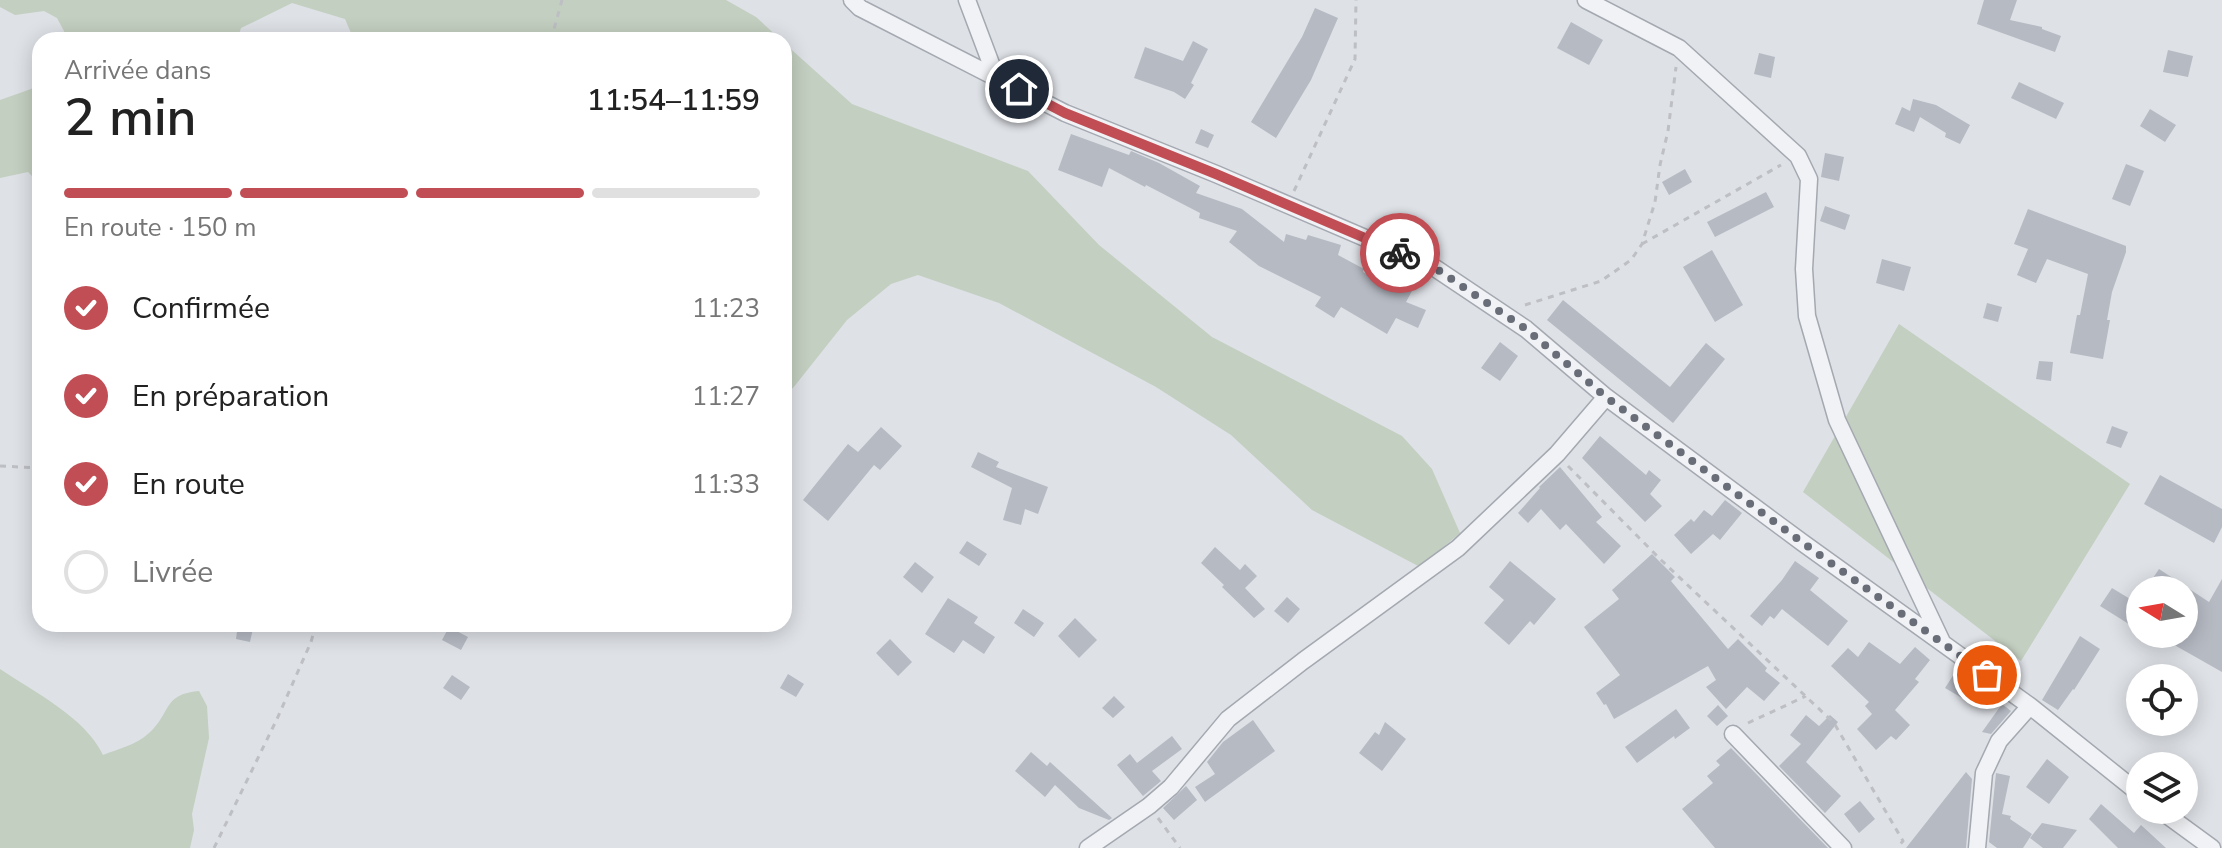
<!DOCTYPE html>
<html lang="fr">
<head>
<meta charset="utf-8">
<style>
	:root { --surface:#fff; --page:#f2f2f2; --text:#222; --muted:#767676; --line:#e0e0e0; --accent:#c14e55 }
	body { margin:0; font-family:"Nunito Sans",sans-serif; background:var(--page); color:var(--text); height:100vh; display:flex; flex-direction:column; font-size:30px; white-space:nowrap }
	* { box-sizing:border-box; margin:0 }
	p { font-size:26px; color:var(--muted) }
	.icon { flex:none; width:44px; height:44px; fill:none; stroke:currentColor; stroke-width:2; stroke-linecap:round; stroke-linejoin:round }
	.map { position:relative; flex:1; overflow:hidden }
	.panel { position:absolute; left:32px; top:32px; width:760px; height:600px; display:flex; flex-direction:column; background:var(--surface); border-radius:24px; box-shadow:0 4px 20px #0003 }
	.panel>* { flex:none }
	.needle { width:52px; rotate:281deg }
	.tools { position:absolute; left:2126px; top:576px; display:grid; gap:16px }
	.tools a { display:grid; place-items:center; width:72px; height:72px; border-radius:50%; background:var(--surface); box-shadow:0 4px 20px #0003; font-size:40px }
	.pin { position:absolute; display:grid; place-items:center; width:68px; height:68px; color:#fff; margin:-34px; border:4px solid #fff; border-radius:50%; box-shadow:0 2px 8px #0007 }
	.courier { position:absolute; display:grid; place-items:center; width:80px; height:80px; margin:-40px; border:6px solid #c14e55; border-radius:50%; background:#fff; color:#222; box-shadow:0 2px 10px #0007 }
	.overview em { font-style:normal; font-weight:600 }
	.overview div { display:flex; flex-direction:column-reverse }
	.overview { display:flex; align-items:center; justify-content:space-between; height:136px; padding:0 32px }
	h1 { font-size:52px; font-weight:600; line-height:60px }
	.bar { display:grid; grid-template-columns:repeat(4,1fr); gap:12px 8px; align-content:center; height:96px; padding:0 32px }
	.bar i { height:10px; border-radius:6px; background:var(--line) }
	.bar .current { background:var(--accent) }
	.bar p { grid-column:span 4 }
	ol { padding:0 32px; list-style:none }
	li { display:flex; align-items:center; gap:24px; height:88px }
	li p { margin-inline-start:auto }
	li .icon { padding:8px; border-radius:50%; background:var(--accent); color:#fff; stroke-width:4 }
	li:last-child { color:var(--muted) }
	li i { width:44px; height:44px; border:4px solid var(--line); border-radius:50% }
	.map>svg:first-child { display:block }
</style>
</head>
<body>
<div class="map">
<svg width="2222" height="848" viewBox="0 0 2222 848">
	<rect width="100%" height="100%" fill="#dee1e6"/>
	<path fill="#c3cfc0" d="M0,0H726L756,17L781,40H354L345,19L292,3L241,28L237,40H64V31L57,18L44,11L15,15L0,7Z
		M784,43L852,104L1028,171L1099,245L1212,337L1402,436L1432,469L1460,533L1420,567L1312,510L1231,435L1156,387L999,303L918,275L891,284L847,320L793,388L784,394V267L788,258L784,233Z
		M40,81V184L28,172L0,178V100L31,89Z
		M1899,324L2130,484L2021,661L1803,492Z
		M0,669C34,692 85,717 103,755C118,749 136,745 149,733C171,714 162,694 199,691L207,706L209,738L192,814L194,830L190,848H0Z"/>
	<path fill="#b6bac3" d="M1984,0H2017L2010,20L2042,27V29L2061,36L2055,52L1977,24Z
		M1315,8L1338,18L1311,80L1276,138L1251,122L1302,37Z
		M1571,22L1603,40L1589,65L1557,48Z
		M1193,41L1208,49L1191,83L1194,85L1185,99L1174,92L1134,78L1145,47L1183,61Z
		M2168,50L2193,56L2188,77L2163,72Z
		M1759,53L1775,57L1771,78L1754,74Z
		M2019,82L2064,103L2056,119L2011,98Z
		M1913,99L1936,105L1970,125L1960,144L1945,137L1946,133L1920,117L1914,132L1895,124L1902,107L1910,111Z
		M2150,109L2176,125L2165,142L2140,126Z
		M1201,129L1214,135L1208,148L1195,143Z
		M1071,134L1129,155L1131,151L1159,163L1200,186L1196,193L1242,209L1284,242L1286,234L1306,240L1308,235L1341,245L1338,255L1364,269L1363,272L1395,291L1399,284L1412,291L1406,302L1426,310L1418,328L1396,318L1387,334L1341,307L1334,318L1315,306L1321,297L1259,266L1229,242L1237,231L1199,218L1200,213L1146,185L1145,187L1109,168L1102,187L1058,170Z
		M1825,153L1844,157L1839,181L1821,177Z
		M2126,164L2144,171L2130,206L2112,199Z
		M1685,169L1692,182L1669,195L1662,182Z
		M1766,192L1774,207L1715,237L1707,222Z
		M1825,206L1850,215L1845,230L1820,221Z
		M2028,209L2126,246V252L2112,292L2107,320H2110L2103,359L2070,353L2077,315H2080L2088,274L2047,259L2036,283L2017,275L2028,249L2014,244Z
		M1712,250L1743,305L1715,322L1683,267Z
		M1882,259L1911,267L1904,291L1876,283Z
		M1563,300L1670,387L1706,343L1725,359L1673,423L1547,320Z
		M1987,303L2002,307L1998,322L1983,318Z
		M1500,342L1518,356L1500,381L1481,368Z
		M2039,361L2053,362L2051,381L2036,379Z
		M2112,426L2128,432L2121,448L2106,443Z
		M881,427L902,446L880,470L874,465L828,521L803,500L848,444L858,452Z
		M1600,436L1646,475L1649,470L1661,480L1650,494L1662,506L1645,522L1582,458Z
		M978,452L999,462L996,467L1048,487L1038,514L1025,509L1021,525L1003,520L1012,488L971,467Z
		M1560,467L1602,517L1596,522L1621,546L1604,564L1566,524L1560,530L1541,509L1528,523L1518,513L1540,488L1539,487Z
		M2160,475L2222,509V527L2214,543L2144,504Z
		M1725,500L1742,513L1720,540L1713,534L1691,554L1674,535L1691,519L1694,522L1704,510L1712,516Z
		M967,541L987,554L979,566L959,553Z
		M1215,547L1240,570L1245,564L1257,576L1245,588L1265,609L1254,618L1222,587L1224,585L1201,563Z
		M1652,554L1675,577L1671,581L1728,649L1738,639L1767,668L1765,671L1780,683L1764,701L1747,687L1726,709L1706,687L1716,680L1708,666L1614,719L1606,704L1604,705L1596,693L1620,675L1584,627L1619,599L1612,590Z
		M1510,561L1556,599L1534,625L1530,621L1509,645L1484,623L1504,600L1489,587Z
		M1795,561L1819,578L1810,590L1848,621L1828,646L1782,609L1774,619L1770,616L1762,626L1750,616L1782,580Z
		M915,562L934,577L922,593L903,577Z
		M2159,569L2209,602L2222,579V672L2155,634H2184V590H2145Z
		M2112,588L2140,605V631L2100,606Z
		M1287,597L1300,609L1288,623L1274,611Z
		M948,598L978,617L974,623L995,637L984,654L963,640L954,653L925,634Z
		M1023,609L1044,623L1034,637L1014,623Z
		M1075,618L1097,640L1079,658L1058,636Z
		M238,624H254L250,642L236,639Z
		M449,627L468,637L461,650L442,640Z
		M2080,636L2100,649L2074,690L2073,689L2058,710L2042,700Z
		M890,639L912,662L898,676L876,653Z
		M1869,642L1900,664L1915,647L1930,660L1915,679L1919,682L1895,710L1910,725L1896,740L1891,736L1876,750L1857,729L1872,714L1865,706L1869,702L1831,666L1848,648L1858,657Z
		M788,674L804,684L796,697L780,688Z
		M1954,674L1971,685L1962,698L1945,688Z
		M452,675L470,687L461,700L443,688Z
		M1114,696L1125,707L1113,718L1102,708Z
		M2002,704L2011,711L1991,734L1982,732Z
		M1718,705L1728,716L1717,726L1707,716Z
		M1676,709L1690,728L1675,739L1674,736L1637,763L1625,747Z
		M1806,715L1819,726L1830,715L1838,722L1806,762L1841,796L1825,813L1779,766L1801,744L1790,735Z
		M1253,720L1275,751L1205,802L1195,787L1215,774L1207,762L1223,742Z
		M1385,722L1406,739L1382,771L1359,753L1375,732L1379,735Z
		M1172,736L1182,749L1152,771L1161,781L1143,796L1117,765L1130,754L1137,763Z
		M1731,748L1828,848H1715L1682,809L1713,783L1707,776L1720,765L1716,761Z
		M1031,752L1047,766L1050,762L1112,818L1109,820L1079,808L1055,785L1045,797L1015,771Z
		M2047,759L2069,777L2049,804L2026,787Z
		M1966,772L1972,779L1966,848H1906Z
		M1996,773L2010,776L2002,814L2011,816L2010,819L2032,834L2023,848H1997L1989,842Z
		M1186,786L1197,800L1174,820L1163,808Z
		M1860,801L1875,819L1859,833L1844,814Z
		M2101,804L2134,833L2141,825L2166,848H2118L2089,819Z
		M2042,823L2077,830L2063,848H2043L2030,838Z"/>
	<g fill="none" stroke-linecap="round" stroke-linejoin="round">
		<g stroke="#a4a8b0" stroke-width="19">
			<path id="minor" d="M852,0L860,8L1065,113L1216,174L1435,268L1526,329L1606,397L1803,543L2030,706L2140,794
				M967,0L996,77
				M1586,0L1679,48L1798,156L1809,179L1804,269L1807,316L1837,420L1942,642
				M1733,734L1843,848
				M2160,810L2212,848
				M1088,848L1149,806L1171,787L1228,719L1303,661L1458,548L1557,454L1606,397
				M1977,848L1984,773L1999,741L2030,706"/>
		</g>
		<path stroke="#bdbfc5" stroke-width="3" stroke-dasharray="6 6" stroke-linecap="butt" d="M551,40L562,0
			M1294,191L1355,59L1356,0
			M1642,244L1781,165
			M1525,305L1601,281L1631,260L1642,244L1655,202L1660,165L1668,131L1676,67
			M0,466L40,468
			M1568,466L1661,560L1834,723L1903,841L1897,848
			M1748,723L1806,696
			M1158,818L1180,848
			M214,848L277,719L311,642L316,624"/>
		<use href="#minor" stroke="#f1f2f5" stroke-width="16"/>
	</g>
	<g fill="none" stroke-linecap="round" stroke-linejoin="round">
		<path stroke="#686d78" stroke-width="8" stroke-dasharray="0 14.4" d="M1400,253L1435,268L1526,329L1606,397L1803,543L1987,675"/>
		<path stroke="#c14e55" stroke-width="10" d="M1019,89L1065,113L1216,174L1400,253"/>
	</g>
</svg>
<div class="tools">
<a><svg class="needle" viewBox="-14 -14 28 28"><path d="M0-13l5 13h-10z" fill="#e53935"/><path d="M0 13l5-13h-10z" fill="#767676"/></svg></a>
<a><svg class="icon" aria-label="locate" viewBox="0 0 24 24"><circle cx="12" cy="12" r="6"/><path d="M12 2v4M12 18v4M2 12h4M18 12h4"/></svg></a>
<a><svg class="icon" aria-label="layers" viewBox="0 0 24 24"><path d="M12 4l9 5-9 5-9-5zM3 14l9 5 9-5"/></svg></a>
</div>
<div class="pin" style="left:1987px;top:675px;background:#ea580c"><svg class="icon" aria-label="bag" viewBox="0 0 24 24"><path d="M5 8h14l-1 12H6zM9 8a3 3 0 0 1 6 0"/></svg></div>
<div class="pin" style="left:1019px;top:89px;background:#1f2937"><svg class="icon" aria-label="home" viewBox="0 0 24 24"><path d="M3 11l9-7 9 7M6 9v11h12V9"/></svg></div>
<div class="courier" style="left:1400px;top:253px"><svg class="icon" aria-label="bike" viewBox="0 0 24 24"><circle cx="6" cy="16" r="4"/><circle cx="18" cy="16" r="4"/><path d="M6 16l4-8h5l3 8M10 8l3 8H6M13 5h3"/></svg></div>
<section class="panel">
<div class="overview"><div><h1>2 min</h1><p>Arrivée dans</p></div><em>11:54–11:59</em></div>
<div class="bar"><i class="current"></i><i class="current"></i><i class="current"></i><i></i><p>En route · 150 m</p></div>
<ol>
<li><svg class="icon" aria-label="check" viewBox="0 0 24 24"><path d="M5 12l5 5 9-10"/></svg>Confirmée<p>11:23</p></li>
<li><svg class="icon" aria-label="check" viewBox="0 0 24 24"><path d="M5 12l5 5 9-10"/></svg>En préparation<p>11:27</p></li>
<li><svg class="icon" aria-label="check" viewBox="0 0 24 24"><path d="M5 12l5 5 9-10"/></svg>En route<p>11:33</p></li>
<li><i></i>Livrée</li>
</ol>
</section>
</div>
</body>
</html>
